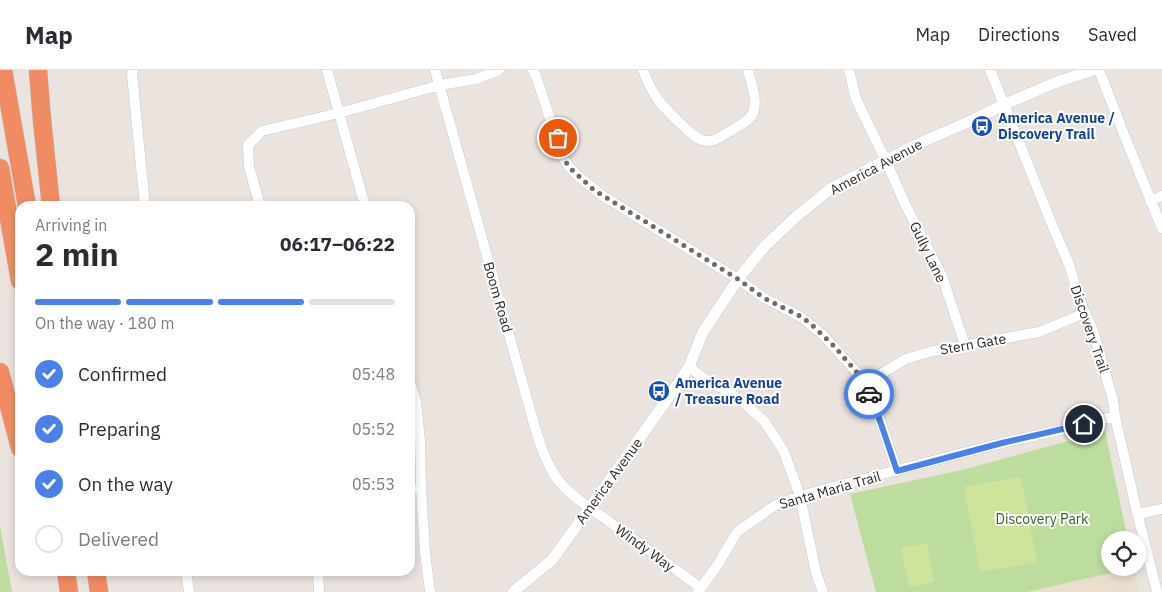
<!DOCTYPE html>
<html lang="en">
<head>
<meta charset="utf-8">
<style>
	:root { --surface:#fff; --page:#f7f7f7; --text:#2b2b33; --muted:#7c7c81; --line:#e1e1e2; --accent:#4b80ea }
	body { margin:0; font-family:"IBM Plex Sans",sans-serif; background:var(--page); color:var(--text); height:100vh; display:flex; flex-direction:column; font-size:19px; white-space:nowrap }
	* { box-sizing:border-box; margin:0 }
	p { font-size:16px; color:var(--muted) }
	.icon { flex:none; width:28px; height:28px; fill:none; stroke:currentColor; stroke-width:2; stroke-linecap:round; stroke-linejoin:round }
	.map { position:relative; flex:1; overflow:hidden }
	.panel { position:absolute; left:15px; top:131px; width:400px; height:375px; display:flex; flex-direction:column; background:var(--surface); border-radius:15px; box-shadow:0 2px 8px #0003 }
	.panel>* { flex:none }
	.buttons { position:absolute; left:1101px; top:461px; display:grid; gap:10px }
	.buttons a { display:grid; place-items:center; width:45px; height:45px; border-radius:50%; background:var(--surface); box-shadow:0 2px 8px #0003; font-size:25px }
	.pin { position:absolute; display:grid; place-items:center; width:42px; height:42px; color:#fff; margin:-21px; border:2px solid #fff; border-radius:50%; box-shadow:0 1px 5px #0007 }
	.courier { position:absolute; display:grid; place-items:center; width:50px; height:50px; margin:-25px; border:4px solid #4b80ea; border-radius:50%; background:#fff; color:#222; box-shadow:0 1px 6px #0007 }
	.overview em { font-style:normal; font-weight:800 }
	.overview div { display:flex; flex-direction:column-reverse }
	.overview { display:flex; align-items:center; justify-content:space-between; height:85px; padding:0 20px }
	h1 { font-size:32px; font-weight:800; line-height:38px }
	.bar { display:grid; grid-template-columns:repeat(4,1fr); gap:8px 5px; align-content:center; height:60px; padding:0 20px }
	.bar i { height:6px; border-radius:4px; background:var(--line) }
	.bar .selected { background:var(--accent) }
	.bar p { grid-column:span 4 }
	ol { padding:0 20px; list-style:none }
	li { display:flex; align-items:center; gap:15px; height:55px }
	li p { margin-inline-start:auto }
	li .icon { padding:5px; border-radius:50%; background:var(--accent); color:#fff; stroke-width:4 }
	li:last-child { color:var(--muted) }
	li i { width:28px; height:28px; border:2px solid var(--line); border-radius:50% }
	header { display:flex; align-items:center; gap:30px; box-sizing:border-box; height:70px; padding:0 25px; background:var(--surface); border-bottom:1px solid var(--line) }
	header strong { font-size:24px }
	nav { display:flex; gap:28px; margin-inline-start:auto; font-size:18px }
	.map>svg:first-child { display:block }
</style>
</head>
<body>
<header>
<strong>Map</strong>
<nav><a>Map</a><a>Directions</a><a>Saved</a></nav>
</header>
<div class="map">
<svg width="1162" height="522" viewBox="0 0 1162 522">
	<rect width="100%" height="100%" fill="#ebe3de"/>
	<path fill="#ebdecf" d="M1133,498L1139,522H1027Z"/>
	<path fill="#bddd9f" d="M1105,361L1128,470H1110V498H1133L1027,522H876L850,424L962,400Z
		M0,456L12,522H0Z"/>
	<path fill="#cfe39b" d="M1021,407L1037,492L980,502L964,417Z
		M927,473L934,512L909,517L901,478Z"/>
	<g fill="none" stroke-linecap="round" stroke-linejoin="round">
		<g stroke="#c5cad3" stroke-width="11">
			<path id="minor" d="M133,0L132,4L145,136
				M327,0L365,136
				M435,0L527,329C535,356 543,395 563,416C577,431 595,441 611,453C641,474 671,496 701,518
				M533,0L536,6L563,88L570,98L579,107L603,126L738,209L764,228L801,247L823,265L860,306C877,335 886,369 897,401
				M643,0C653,27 662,36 683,56C689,61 695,68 702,70C713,73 718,68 727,63C734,58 747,53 752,45C759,32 751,13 748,0
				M849,0L856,29L886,91L905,134L942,206L965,275
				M990,0L1055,162L1069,194L1077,222L1085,243L1093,260L1113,330L1115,346L1135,434L1157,522
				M1099,0L1125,67L1162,158
				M1150,131L1162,126
				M260,136L249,97L248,75L262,61L339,43L440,15L476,9L499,0
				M689,297L705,309L726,320L746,335L764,351L778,372L784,382L800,426L816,503L823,522
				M410,312L416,331L420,371L421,418L425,483L430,522
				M864,314L906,289L929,282L1039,262L1085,243
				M410,419L421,418
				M1137,444L1162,439
				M186,501L189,522
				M318,501L319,522
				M698,522L717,496L737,462L774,436L800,426L905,398L1002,373L1066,359L1115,346"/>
		</g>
		<g stroke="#c5cad3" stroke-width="12">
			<path id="tertiary" d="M513,522L552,490L664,334L689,297L703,262L738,209L765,176L797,146L830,119L922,72L975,49L1003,35L1054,13L1093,0"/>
		</g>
		<g stroke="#c3c3c3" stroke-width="19">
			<path id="motorway" d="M3,0L27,136
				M38,0L42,50L51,136
				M0,98L20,211
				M0,302L20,378
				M66,501L69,522
				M96,501L99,522"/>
		</g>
		<use href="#minor" stroke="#fff" stroke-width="10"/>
		<use href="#tertiary" stroke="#fff" stroke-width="11"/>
		<use href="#motorway" stroke="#f08c63" stroke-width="18"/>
	</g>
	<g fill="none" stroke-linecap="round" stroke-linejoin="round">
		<path stroke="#6e6b69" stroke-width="5" stroke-dasharray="0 9" d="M558,68L563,88L570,98L594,120L738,209L764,228L802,247L812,255L834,276L860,306L869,324"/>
		<path stroke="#4b80ea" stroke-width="6" d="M869,324L880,351L897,401L1002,373L1084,354"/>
	</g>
	<defs>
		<g id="bus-disc" transform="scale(1.125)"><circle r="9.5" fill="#1a4fb4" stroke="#fff"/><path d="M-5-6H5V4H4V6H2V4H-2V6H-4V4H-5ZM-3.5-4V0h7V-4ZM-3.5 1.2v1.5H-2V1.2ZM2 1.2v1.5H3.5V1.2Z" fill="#fff"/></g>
	</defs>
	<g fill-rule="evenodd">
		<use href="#bus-disc" x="982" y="56"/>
		<use href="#bus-disc" x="659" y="321"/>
	</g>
	<g text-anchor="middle" stroke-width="4" stroke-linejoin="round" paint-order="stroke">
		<g font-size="14" font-weight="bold" fill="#164399" stroke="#fff" text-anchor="start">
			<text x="998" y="53">America Avenue /<tspan x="998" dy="16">Discovery Trail</tspan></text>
			<text x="675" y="318">America Avenue<tspan x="675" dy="16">/ Treasure Road</tspan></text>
		</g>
		<g font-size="14" fill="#2a2a2a" stroke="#fff">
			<text transform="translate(876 97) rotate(-28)" y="5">America Avenue</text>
			<text transform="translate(928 182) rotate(64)" y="5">Gully Lane</text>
			<text transform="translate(498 227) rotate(74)" y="5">Boom Road</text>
			<text transform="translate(1090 259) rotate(71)" y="5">Discovery Trail</text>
			<text transform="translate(973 274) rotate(-10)" y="5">Stern Gate</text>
			<text transform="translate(609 411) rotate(-54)" y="5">America Avenue</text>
			<text transform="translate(830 420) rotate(-16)" y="5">Santa Maria Trail</text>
			<text transform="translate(645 478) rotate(36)" y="5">Windy Way</text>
		</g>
		<g font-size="14" fill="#376120" stroke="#fff">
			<text x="1042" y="454">Discovery Park</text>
		</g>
	</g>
</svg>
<div class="buttons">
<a><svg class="icon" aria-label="locate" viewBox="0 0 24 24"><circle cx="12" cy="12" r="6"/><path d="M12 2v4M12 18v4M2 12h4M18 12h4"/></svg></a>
</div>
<div class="pin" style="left:558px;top:68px;background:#ea580c"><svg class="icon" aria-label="bag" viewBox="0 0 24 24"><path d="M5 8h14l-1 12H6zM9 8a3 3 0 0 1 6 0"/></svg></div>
<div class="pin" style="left:1084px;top:354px;background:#1f2937"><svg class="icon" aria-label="home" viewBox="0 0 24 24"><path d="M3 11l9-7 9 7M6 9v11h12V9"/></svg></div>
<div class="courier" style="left:869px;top:324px"><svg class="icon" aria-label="car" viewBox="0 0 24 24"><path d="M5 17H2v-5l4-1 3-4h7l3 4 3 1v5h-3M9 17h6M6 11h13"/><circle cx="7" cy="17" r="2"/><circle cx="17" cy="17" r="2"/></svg></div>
<section class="panel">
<div class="overview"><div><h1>2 min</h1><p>Arriving in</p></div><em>06:17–06:22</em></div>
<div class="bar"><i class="selected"></i><i class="selected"></i><i class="selected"></i><i></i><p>On the way · 180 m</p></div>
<ol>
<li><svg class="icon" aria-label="check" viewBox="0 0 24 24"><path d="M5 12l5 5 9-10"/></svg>Confirmed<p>05:48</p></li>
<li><svg class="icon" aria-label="check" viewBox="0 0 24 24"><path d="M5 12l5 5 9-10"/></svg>Preparing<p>05:52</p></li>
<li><svg class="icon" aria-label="check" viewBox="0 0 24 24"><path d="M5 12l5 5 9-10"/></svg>On the way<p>05:53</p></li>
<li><i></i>Delivered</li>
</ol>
</section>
</div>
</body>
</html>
